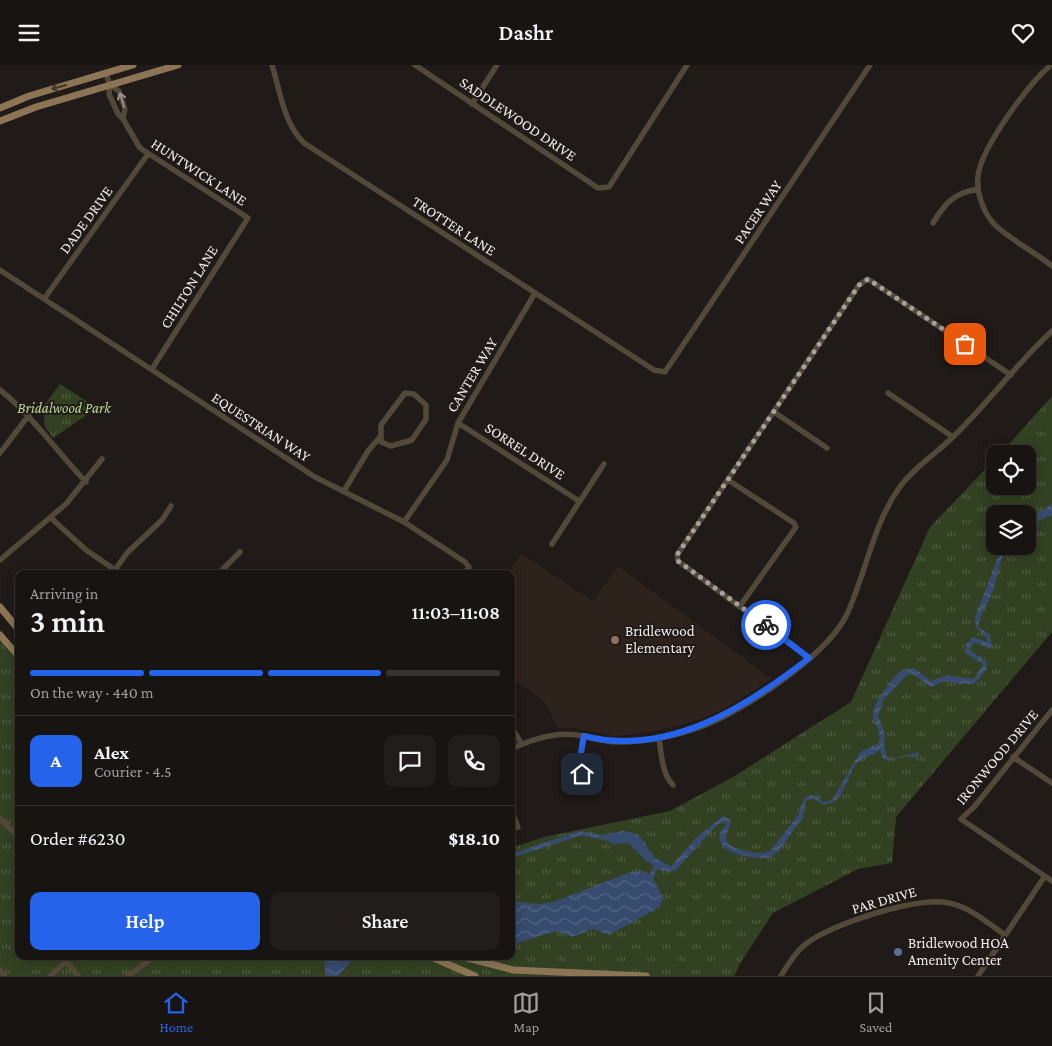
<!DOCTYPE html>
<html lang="en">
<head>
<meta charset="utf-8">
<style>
	:root { --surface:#181412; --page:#211d1b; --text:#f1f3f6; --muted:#9f9e9f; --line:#363332; --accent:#2563eb }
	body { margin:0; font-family:"Crimson Pro",serif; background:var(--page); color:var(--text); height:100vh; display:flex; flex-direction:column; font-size:19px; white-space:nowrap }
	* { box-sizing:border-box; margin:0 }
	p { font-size:16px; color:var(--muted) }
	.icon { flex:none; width:28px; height:28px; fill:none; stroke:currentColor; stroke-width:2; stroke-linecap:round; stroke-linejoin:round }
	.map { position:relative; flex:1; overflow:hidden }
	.drawer { position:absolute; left:15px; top:505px; width:500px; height:390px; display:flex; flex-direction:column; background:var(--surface); border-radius:10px; box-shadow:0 2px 12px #0003,0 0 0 1px var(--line) }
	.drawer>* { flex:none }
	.fabs { position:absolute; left:986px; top:380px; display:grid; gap:10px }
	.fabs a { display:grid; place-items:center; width:50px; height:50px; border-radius:10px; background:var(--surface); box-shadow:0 2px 12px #0003,0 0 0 1px var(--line); font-size:25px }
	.pin { position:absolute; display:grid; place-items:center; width:42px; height:42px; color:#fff; margin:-21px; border-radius:10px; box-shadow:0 2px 8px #0006 }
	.courier { position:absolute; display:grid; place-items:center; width:50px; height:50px; margin:-25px; border:4px solid #2563eb; border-radius:50%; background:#fff; color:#222; box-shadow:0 1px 6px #0007 }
	.overview em { font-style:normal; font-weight:600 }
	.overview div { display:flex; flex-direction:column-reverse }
	.overview { display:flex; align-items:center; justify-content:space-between; height:85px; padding:0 15px }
	h1 { font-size:32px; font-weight:600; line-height:38px }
	.bar { display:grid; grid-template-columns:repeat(4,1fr); gap:8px 5px; align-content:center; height:60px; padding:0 15px }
	.bar i { height:6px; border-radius:4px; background:var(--line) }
	.bar .active { background:var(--accent) }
	.bar p { grid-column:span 4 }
	.line { display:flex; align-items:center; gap:12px; padding:0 15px; border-top:1px solid var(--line) }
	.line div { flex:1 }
	.round { display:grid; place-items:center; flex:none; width:52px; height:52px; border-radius:10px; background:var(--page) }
	.cta { display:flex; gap:10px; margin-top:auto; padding:10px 15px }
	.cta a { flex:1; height:58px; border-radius:10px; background:var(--accent); color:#fff; font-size:20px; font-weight:600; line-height:58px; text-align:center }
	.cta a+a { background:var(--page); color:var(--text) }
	header { display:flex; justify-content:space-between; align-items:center; height:65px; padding:0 15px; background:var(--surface); font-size:22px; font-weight:600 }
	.dock { display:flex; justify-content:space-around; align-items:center; height:70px; border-top:1px solid var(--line); background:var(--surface); font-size:14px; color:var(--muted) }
	.dock a { display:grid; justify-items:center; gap:2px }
	.dock .active { color:var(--accent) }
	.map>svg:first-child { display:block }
</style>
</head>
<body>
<header><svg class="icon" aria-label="menu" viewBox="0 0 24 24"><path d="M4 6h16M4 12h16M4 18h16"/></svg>Dashr<svg class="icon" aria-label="heart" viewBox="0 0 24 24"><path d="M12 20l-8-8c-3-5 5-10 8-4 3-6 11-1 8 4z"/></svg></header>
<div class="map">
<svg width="1052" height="911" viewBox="0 0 1052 911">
	<defs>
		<pattern id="grass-tufts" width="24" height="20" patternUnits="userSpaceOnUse" patternTransform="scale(1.25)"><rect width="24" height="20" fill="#324121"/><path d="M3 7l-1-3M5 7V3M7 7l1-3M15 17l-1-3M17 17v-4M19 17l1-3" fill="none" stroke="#505d41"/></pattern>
		<pattern id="water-waves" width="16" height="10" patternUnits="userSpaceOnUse" patternTransform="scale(1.25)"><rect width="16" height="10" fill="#374b6e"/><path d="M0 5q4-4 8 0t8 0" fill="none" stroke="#546583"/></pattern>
	</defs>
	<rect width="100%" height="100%" fill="#201a18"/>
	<path fill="#2e221d" d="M521,488L593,536L618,501L772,614L724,644L698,655L673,662L638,669L613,671L575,663H558L544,636L511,614V509H508Z"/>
	<path fill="url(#grass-tufts)" fill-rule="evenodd" d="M60,319L97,343L53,373L45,362L43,342Z
		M1052,331V567L896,752L892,798L858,804L773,848L741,897L734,911H0V576L19,599V891H511V783L544,772L670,746L733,712L851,637L930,462L995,394V421H1028V389H1000ZM995,449H1028V481H995Z
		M928.5 879a5.5 5.5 0 1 1 11 0a5.5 5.5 0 1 1-11 0Z"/>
	<path fill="url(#water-waves)" d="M1052,439V450L1028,460V454Z
		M1002,481H1008C999,496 998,510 993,526C989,538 980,548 978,562L990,570L992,581L989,584L975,577L969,584L988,598L986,605L974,619H961L943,616L932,622C923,619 918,609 908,609L884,634L878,651L885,669L884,679L887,692L891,694L919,687L918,693L906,691L891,695L883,694L880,685C874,690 865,691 859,696C846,707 846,742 822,739L813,733L806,736L803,752L779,786L769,793C756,794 715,790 720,769C721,765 724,762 726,759L724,757L717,760L676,805L668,807L657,804L653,813L663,833L660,842L609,870L593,864L572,872L556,866L511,880V836L539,839L553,837L631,807L643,806L650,809L654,801L642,792L637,775C626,769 621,777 610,776C600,775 590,771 579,771L511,793V789L579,766L601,770L623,766L637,769L645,777L651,791L671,801L696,773L723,751L728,753L731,758L726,770L727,778C737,785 758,791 770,786L798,750L804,734C812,727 817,730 823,737L832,735L860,687L878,679C883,665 874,662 873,650C873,637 893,613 902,605L914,603L931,616L947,610L974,614L983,599L965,588L966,580L972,572L988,577L985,571L976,563L975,553Z
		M321,891H356L338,911H325V899Z"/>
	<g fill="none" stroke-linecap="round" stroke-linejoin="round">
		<path stroke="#374b6e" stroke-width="10" d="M613,774L631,773L649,792"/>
		<path stroke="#534939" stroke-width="5.5" d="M272,0C280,26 284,59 304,78L654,305L665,307L870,0
			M415,0L598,123L609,122L687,0
			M1051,0C1029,18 981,83 978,111C976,127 983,146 993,158C1005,171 1036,188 1052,201
			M106,9L110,20L109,29L118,49L123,54L140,83L248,153L152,304
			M110,20L119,26L125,44L123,54
			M472,39L497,0
			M933,158C945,138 954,128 978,124
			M0,205L315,412L404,457L465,497L469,502L464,509
			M44,234L148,89
			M0,325C34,352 56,386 86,417
			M405,328L414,329L426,340V354L412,375L391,381L381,377V360Z
			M888,328L953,372
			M774,347L827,383
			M458,358L579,436
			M0,388L29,350
			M728,415L794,458L796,462L740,541
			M344,426L368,386L380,372
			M51,453L86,485L121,509
			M404,457L447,395L458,358L535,228
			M552,479L604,399
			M0,495L66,439L102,394
			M112,509L127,488L162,455L171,441
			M218,509L240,487
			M809,593L678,496L677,490L859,220L868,214L1011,310
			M1052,645L974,742L961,754L1052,816
			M511,662L522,679
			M583,671L580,704L586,714
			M659,672C661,688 662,709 673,720
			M511,684C535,673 558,666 584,671C595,674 606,677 618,677C651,677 687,669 717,655C756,636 829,588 847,549C866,508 873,460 899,423C914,402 936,389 954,371C988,338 1017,298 1052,266
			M1013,692L1052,718
			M511,745L518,762L511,764
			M0,754L19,772
			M66,896L78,911
			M0,905L5,911
			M50,911L72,891
			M128,911L155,891
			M781,911C788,899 796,886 807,878C832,859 918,831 949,838C970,842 988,858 1005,870
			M978,911L1045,811"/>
		<path stroke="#8b7554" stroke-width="7" d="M0,43L29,31L133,0
			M0,56L36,42L178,0
			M0,542L19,565
			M0,570L19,592
			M429,891L475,911
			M460,891L513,905L646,911"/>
	</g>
	<defs><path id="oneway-shaft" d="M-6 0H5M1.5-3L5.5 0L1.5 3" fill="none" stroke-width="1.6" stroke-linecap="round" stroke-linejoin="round" transform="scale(1.25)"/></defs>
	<use stroke="#40352a" href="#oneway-shaft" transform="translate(59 22) rotate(164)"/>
	<use stroke="#9a9288" href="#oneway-shaft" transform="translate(122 35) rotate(-107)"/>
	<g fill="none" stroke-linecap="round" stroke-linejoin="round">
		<path stroke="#a7a2a0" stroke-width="5" stroke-dasharray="0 9" d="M766,560L678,496L677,490L859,220L868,214L965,279"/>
		<path stroke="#2563eb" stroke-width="6" d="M582,709L579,698L584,671C668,692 745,643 809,593L766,560"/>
	</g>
	<circle fill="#8d6e63" stroke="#201a18" stroke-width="2" cx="615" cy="575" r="5"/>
	<circle fill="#5c6f8a" stroke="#201a18" stroke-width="2" cx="898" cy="887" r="5"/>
	<g text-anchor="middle" stroke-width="4" stroke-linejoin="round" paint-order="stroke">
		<g font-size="15" fill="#f0ebe9" stroke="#201a18">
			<text transform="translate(518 54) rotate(34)" y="5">SADDLEWOOD DRIVE</text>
			<text transform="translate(199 107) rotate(33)" y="5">HUNTWICK LANE</text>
			<text transform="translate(758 147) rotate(-56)" y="5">PACER WAY</text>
			<text transform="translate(86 155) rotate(-54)" y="5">DADE DRIVE</text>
			<text transform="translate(454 161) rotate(33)" y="5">TROTTER LANE</text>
			<text transform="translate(189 222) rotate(-58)" y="5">CHILTON LANE</text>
			<text transform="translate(472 310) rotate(-59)" y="5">CANTER WAY</text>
			<text transform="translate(261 362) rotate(33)" y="5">EQUESTRIAN WAY</text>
			<text transform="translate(525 386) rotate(33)" y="5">SORREL DRIVE</text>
			<text transform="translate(997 692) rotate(-50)" y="5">IRONWOOD DRIVE</text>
			<text transform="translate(884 835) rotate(-16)" y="5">PAR DRIVE</text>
		</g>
		<g font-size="15" font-style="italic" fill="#b8d795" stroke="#201a18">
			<text x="64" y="348">Bridalwood Park</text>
		</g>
		<g font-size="15" fill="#f0ebe9" stroke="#201a18" text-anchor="start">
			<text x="625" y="571">Bridlewood<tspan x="625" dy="17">Elementary</tspan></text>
			<text x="908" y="883">Bridlewood HOA<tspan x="908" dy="17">Amenity Center</tspan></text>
		</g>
	</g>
</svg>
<div class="fabs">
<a><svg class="icon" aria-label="locate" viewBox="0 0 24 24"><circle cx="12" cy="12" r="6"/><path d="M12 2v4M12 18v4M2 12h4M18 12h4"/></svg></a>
<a><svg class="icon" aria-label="layers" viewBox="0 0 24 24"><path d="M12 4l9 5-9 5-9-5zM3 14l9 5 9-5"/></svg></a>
</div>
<div class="pin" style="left:965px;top:279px;background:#ea580c"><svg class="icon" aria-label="bag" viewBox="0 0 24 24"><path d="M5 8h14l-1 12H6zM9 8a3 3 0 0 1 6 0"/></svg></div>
<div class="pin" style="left:582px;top:709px;background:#1f2937"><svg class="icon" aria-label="home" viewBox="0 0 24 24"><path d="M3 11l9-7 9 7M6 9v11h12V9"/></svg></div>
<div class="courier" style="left:766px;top:560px"><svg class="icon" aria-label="bike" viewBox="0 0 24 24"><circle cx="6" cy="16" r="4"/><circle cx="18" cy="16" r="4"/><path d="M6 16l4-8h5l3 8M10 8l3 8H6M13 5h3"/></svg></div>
<section class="drawer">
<div class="overview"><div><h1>3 min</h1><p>Arriving in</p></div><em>11:03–11:08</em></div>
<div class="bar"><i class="active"></i><i class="active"></i><i class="active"></i><i></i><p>On the way · 440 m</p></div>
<div class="line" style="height:90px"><b class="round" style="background:var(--accent);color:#fff">A</b><div><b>Alex</b><p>Courier · 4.5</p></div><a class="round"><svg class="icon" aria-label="chat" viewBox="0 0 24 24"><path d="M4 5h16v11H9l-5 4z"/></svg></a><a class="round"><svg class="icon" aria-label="phone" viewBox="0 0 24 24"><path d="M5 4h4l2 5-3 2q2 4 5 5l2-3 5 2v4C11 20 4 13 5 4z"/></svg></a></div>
<div class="line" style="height:65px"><div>Order #6230</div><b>$18.10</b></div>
<div class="cta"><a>Help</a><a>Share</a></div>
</section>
</div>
<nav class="dock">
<a class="active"><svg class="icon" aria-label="home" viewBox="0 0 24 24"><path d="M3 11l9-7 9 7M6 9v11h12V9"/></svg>Home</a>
<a><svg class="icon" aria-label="map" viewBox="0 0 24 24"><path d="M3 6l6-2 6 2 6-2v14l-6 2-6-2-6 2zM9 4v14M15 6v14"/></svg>Map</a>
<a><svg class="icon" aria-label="saved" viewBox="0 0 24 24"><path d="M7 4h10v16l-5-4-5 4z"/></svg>Saved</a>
</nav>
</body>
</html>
